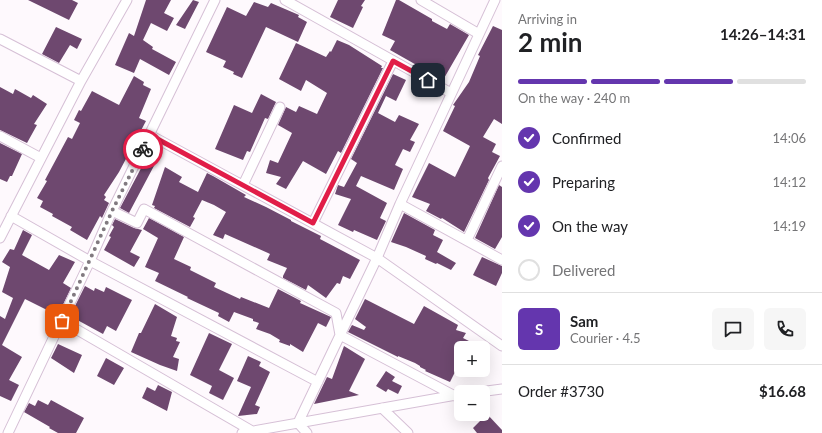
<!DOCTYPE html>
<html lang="en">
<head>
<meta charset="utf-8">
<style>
	:root { --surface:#fff; --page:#f6f6f6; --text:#202124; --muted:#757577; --line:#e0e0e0; --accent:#6436ae }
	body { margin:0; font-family:Lato,sans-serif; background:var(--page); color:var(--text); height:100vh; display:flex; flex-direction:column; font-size:15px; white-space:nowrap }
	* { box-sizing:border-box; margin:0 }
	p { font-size:13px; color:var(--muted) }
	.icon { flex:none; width:22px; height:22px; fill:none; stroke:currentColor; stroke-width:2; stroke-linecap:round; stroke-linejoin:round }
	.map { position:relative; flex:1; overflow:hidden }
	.drawer { display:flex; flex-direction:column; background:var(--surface); width:320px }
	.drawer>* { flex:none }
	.controls { position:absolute; left:454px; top:341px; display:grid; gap:8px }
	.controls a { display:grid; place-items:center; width:36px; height:36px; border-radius:6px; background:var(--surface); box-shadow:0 4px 16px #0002; font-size:20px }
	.pin { position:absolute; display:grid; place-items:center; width:34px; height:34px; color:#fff; margin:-17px; border-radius:8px; box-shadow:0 2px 6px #0006 }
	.courier { position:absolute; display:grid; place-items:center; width:40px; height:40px; margin:-20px; border:3px solid #e11d48; border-radius:50%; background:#fff; color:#222; box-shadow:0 1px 5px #0007 }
	.headline em { font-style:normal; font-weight:700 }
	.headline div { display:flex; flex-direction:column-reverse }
	.headline { display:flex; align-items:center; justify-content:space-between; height:68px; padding:0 16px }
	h1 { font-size:26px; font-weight:700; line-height:30px }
	.bar { display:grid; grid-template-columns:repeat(4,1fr); gap:6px 4px; align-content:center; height:48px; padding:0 16px }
	.bar i { height:5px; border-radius:3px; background:var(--line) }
	.bar .on { background:var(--accent) }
	.bar p { grid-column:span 4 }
	.line { display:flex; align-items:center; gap:10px; padding:0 16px; border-top:1px solid var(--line) }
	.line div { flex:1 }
	.round { display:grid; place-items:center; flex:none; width:42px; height:42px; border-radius:6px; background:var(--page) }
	ol { padding:0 16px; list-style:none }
	li { display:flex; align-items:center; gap:12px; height:44px }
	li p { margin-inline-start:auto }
	li .icon { padding:4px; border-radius:50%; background:var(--accent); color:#fff; stroke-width:4 }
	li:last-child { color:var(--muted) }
	li i { width:22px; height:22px; border:2px solid var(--line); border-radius:50% }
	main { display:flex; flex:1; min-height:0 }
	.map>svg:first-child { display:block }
</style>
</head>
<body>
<main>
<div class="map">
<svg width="502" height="433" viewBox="0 0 502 433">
	<rect width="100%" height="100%" fill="#fef9fd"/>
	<path fill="#6e486f" d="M28,0H72L78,3L69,20Z
		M146,0H171L164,13L174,18L167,31L151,23L143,40L153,47L152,49L176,62L169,75L140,59L134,73L115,65L129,33L134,36Z
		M193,0L199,2L185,29L176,25Z
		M338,0H365L361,6L363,7L353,28L330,17Z
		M396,0H399L432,19V21L447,29L450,24L469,35L443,80L390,50L395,41L382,35Z
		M254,2L268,7L271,3L299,15L298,17L307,22L298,42L266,27L242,78L233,74L234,72L223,67L226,61L206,52L227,7L246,16Z
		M493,26L502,30V124L494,119L483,137L496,144L492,152L500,156L488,178L489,180L464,232L442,218L441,219L426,211L430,204L412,197L429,163L455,177L470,146L443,131L455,106L453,105L469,82L480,56L478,55Z
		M56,27L82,39L77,49L70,45L59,63L42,54Z
		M337,40L349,45L382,66L381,68H383L341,153L338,151L326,174L303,161L286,189L276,184L281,177L266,173L270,160L278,163L292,133L278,125L286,107L296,112L299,106L317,114L327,93L306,80L301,91L279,79L296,43L326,57L330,51L331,52Z
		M393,74L406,80L396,101L386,96L378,113L395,122L399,115L419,124L410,140L415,142L410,152L403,149L395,165L403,169L394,190L361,176L356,186L387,203L380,218L386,221L377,240L354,230L353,232L338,225L351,199L335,194L338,185L344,187L357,163L351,159Z
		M134,76L144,82L143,85L151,89L139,118L146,121L119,172L104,195L106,197L104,200L109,203L102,218L100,216L87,240L70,230L72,227L52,216L53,214L40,207L43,201L37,198L47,181L45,180L68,137L72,139L80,123L74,120L79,110L81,111L92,91L119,105Z
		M0,87L13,94L15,89L31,98L33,95L47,104L34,124L37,125L27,143L0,130Z
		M261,94L276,102L268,119L265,118L250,152L247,151L243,160L215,149L234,105L252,113Z
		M0,143L22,154L12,176H10L7,182L0,179Z
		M147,157L156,162L129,213L120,208Z
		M165,167L182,177L179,182L198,192L207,173L213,176L246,195L244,197L266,207L291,220V221L321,236L320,239L360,260L350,279L343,276L340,284L337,283L326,298L308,285L306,290L283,278V276L287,268L267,260L270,254L268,253L225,234L223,239L213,235L226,212L214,205L202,200L193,217L195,218L190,227L154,208L155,206L152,205Z
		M499,185L502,187V237L495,249L475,238Z
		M404,213L435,230L433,235L443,240L437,252L456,263L451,270L437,263L436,264L425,259L426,256L406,247L391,242Z
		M149,218L184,237L174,259L191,267L190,270L216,283L214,287L240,299L241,297L269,308L278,289L301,301L300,303L331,317L326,327L318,323L303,352L290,344V346L279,342L280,340L270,334L256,329L259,323L253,321V319L234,312L229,322L218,316L219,313L187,298L188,297L155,281L159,273L145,267L158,238L143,229Z
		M115,219L134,228L142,230L130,252L140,257L134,267L104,250L111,237L109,236L114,227L112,225Z
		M23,230L32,235L22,255L49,270L59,255L75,262L63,283L71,288L60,311L55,308L53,313L25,299L2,345L22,357L9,380L19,385L11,401L0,396V316L5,319L13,298L2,292L10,267L2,262L10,249L14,250Z
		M482,257L502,266V273L496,286L473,275Z
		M85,286L94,291L95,288L104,292L106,287L132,300L116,331L107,326L103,334L70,316Z
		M365,299L414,324L424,306L458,325L456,330L466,333L463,338L469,341L466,348H461V360L450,382L425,371L426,370L420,367V366L415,363L398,356V357L348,332L352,325L364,330L366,327L355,319Z
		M155,304L177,317L171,336L177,338L176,341L180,342L173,357L179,359L177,371L160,365L131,352L139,333H141Z
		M209,333L232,344L219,370L234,378L223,400L209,393L212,386L190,375Z
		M58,344L82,355L74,373L51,358Z
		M344,346L365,359L349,391L359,395L314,404L327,377L332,379Z
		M248,356L261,362L259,366L270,372L255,405L260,407L257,414L238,416L251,387L237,381Z
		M106,358L124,368L114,385L97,376Z
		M386,371L395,377L392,381L402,386L398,394L388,389L386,392L376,386Z
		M158,385L172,392L167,411L142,398L147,387L155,391Z
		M38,400L48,405L51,400L84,418L76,433H58L49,428L50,427L24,412L29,403L35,406Z
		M487,414L502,430V433H477L473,428Z"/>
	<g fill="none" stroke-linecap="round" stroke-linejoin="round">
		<g stroke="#d6c0d6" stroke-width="11">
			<path id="street" d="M285,0L451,93
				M421,0L479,34
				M0,39L81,81
				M150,135L377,258L502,346
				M0,136L41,158
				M243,185L280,107
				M400,204L502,260
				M112,211L137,223L144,209L336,313L340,335L455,396
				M11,216L90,261L318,382
				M313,223L393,61
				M0,238L81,81L127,0
				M467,240L502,166
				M62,321L252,431
				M479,392L502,389
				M382,408L408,433
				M8,433L90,261L112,211L215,0
				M242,433L456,395
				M307,433L298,423L377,258L400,204L495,0"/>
		</g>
		<use href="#street" stroke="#fff" stroke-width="9"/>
	</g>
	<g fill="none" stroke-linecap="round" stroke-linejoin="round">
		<path stroke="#817a80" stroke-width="4" stroke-dasharray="0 7.2" d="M62,321L112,211L143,149"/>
		<path stroke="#e11d48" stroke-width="5" d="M143,149L150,135L313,223L393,61L428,80"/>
	</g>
</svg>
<div class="controls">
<a>+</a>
<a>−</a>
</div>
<div class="pin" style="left:62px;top:321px;background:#ea580c"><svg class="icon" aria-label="bag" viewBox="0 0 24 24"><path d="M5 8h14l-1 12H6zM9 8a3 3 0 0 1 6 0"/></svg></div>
<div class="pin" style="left:428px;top:80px;background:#1f2937"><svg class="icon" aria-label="home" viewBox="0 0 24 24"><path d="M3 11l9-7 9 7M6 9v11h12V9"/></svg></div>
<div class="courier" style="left:143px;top:149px"><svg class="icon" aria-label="bike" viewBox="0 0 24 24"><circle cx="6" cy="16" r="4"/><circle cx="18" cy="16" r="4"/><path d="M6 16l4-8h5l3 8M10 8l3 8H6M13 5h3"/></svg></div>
</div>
<section class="drawer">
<div class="headline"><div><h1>2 min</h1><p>Arriving in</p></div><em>14:26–14:31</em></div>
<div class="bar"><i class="on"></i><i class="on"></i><i class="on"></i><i></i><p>On the way · 240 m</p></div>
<ol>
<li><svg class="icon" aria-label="check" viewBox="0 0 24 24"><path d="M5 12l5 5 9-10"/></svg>Confirmed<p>14:06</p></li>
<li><svg class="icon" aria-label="check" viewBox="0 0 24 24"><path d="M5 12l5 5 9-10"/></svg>Preparing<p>14:12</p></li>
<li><svg class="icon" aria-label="check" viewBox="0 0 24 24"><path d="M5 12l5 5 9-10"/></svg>On the way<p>14:19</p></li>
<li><i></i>Delivered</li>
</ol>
<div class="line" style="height:72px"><b class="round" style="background:var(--accent);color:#fff">S</b><div><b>Sam</b><p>Courier · 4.5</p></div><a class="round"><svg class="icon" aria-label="chat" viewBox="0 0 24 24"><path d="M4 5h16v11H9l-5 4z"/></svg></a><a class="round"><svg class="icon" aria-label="phone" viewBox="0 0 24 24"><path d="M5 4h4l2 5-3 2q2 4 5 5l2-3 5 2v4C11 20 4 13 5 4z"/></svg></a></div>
<div class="line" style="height:52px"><div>Order #3730</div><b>$16.68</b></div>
</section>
</main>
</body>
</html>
